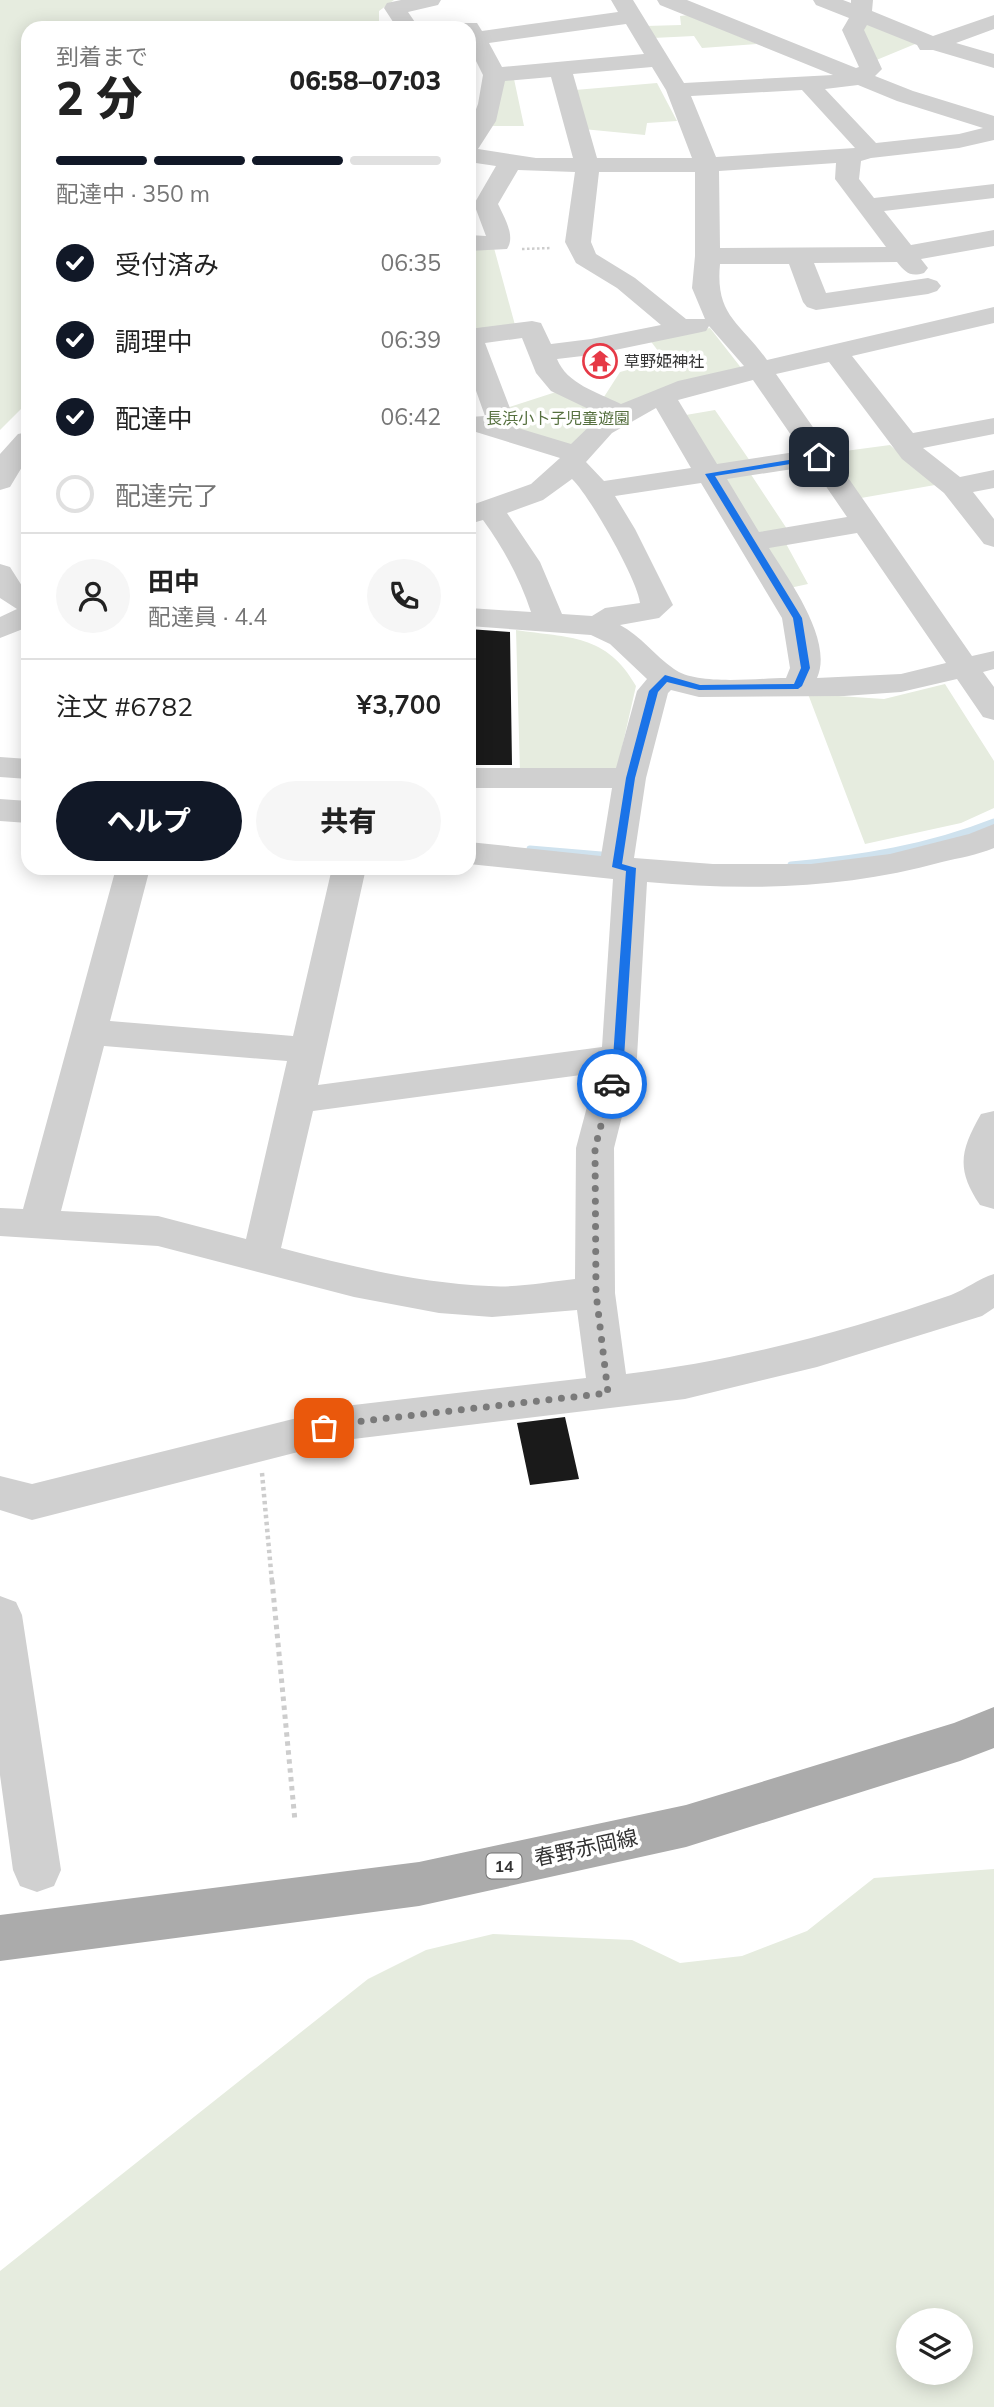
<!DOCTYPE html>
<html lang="ja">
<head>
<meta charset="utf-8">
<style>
	:root { --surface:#fff; --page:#f6f6f6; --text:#222; --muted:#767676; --line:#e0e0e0; --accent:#111827 }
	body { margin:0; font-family:Mulish,"Noto Sans JP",sans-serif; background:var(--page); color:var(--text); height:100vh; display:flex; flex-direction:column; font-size:26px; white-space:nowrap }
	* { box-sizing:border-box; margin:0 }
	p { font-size:23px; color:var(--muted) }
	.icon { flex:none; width:38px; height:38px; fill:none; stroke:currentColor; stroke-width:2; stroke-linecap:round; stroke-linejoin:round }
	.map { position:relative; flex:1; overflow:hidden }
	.details { position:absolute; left:21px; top:21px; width:455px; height:854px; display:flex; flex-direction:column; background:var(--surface); border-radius:21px; box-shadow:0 4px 18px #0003 }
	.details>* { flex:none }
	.tools { position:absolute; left:896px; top:2308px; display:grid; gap:14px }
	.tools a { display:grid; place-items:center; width:77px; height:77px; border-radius:50%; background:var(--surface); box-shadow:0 4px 18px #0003; font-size:35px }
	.pin { position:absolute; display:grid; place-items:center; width:60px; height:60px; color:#fff; margin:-30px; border-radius:14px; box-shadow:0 4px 10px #0006 }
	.courier { position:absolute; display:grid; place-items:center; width:70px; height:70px; margin:-35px; border:5px solid #1a73e8; border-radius:50%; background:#fff; color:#222; box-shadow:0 2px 9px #0007 }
	.headline em { font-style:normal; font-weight:800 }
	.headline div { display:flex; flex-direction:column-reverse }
	.headline { display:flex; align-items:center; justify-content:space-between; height:119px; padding:0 35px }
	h1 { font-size:46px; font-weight:800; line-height:52px }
	.bar { display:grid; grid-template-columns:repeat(4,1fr); gap:10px 7px; align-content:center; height:84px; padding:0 35px }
	.bar i { height:9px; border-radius:5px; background:var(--line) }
	.bar .on { background:var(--accent) }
	.bar p { grid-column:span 4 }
	.line { display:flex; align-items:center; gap:18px; padding:0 35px; border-top:2px solid var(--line) }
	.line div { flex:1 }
	.round { display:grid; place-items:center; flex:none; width:74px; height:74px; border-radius:37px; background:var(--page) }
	ol { padding:0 35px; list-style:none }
	li { display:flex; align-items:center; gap:21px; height:77px }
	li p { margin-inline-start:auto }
	li .icon { padding:7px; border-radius:50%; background:var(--accent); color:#fff; stroke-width:4 }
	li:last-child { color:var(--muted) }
	li i { width:38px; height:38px; border:4px solid var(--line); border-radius:50% }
	.action { display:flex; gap:14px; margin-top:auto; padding:14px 35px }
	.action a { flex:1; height:80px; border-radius:42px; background:var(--accent); color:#fff; font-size:28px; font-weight:800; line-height:80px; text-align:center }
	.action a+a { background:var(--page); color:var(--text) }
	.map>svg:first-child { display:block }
</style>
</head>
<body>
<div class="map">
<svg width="994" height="2407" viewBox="0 0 994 2407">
	<rect width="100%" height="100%" fill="#fff"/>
	<path fill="#e6ecdf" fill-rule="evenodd" d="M0,0H394L379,11V23L383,28H28V402L0,430Z
		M689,15L757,44L702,48L694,36L653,38L646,26L681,25L680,16Z
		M871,23L920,42L874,61L860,28Z
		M514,79L524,126H493L501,80Z
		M657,83L677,121L647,123L645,135L583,129L575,90Z
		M469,247L494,248L515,325L469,331Z
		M710,328L742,369L622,408L602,400L620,372L665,360L649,339Z
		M559,391L610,413L572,448L509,429L503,409Z
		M715,410L750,461L714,467L680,416Z
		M890,445L935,485L861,498L830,453Z
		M750,473L787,529L755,534L719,478Z
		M784,540L808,584L785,589L762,544Z
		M516,630C569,638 607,634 636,686L616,774L520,772Z
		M945,684L994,761V808L961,823L865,844L808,694L884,699Z
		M994,1869V2407H0V2271L368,1979L426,1950L493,1934L632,1940L680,1963L742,1956L807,1931L874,1878ZM908,2320H961V2373H908Z"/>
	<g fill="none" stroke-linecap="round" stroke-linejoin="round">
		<path stroke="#cfe2ee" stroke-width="7" d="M530,849L613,856
			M791,865C861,859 928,848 994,822"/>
	</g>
	<path fill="#1a1a1a" d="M469,629L510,632L512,765H469Z
		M565,1417L579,1479L530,1485L517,1423Z"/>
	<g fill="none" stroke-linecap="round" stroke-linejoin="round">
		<path stroke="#cdcdcd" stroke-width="2.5" stroke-dasharray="2.5 2.5" stroke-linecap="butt" d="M522,249L552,248"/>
		<path stroke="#cdcdcd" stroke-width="4.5" stroke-dasharray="3.5 3.5" stroke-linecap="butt" d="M262,1473L272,1582"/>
		<path stroke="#cdcdcd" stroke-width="5" stroke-dasharray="4.5 4.5" stroke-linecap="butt" d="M272,1580L295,1821"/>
		<path fill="#d0d0d0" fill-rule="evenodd" d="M401,0H441L438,5L408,12L419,28H397L384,8L387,3Z
			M611,0H633L684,83L833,75L660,5L657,0H687L856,68L859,67L842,30L849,18L816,5L813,0H843L851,3V0H873L872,11L933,36L994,15V29L956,43L994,54V68L933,50H920L917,45L867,25L864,30L882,69L875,76L913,91L994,116V140L959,148L871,158L861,161L859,179L874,198L994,184V198L884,211L911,245L994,230V246L921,259L928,268L924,273C910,277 906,273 897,262L814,263L826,293L928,278L937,281L941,286L937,291L928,294L816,310L807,307L803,302L789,264H720C715,316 740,322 767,360L994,307V323L852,356L913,433L994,418V434L923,448L960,477L994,470V488L973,492L994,519V547L984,544L944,493L902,459L829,362L776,374L972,656L994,651V669L983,672L994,687V720L983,717L957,679L901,692L844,696L699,697L671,690L668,693L646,778L634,858L713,864H811L890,854L969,834L994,824V848C977,855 959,858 942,862C845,889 747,891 647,882L637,1057L614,1148L615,1293L626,1374C736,1361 847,1331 951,1295C966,1289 978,1279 994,1274V1308L982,1316L817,1367L685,1399L345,1440L32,1520L0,1510V1476L32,1484L345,1406L586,1378L577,1310L492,1317L439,1313L354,1297L158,1246L0,1236V1208L23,1209L116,868H150L110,1021L293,1036L332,868H366L318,1085L602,1047L613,879L469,864V842L601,856L612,788H469V768H616L637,691L647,679L610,644L591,635L469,626V608L531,612C520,579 504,549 483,520L469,524V506L531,484L560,458L476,432L469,433V417L485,416L469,371V329L532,321L541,323L551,344L591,339L661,325L617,288L576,263L565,242L575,172L518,170L498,204C504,217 516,236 507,249L469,251V235L486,236L474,204L496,166L469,162V128L478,104L483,75L469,47V28H458L461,23H477L482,31L618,12ZM626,24L644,54L502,67L489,43ZM652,67L666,90L692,158H597L573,74ZM551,77L573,158H536L478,149L496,121L505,81ZM858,85L897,101L983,128L959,134L876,143L825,89ZM802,90L855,148L716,157L691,96ZM836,163L835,179L886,247L720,248L719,171ZM599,172H695V256L692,288L705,319H686L635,278L596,254L591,242ZM709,326L744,366L678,381L621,404C597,392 567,384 557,359L591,355L697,333L706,331ZM522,338L536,373L551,391L601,415L571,444L508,425L513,416L485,343ZM753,380L802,451L717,464L678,400ZM656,408L691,468L604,481L586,462L612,433ZM812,466L847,517L759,532L727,479ZM572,479C590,496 638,581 640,603L605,608L592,616L562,614L540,562L507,513L543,500ZM701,483L782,618L790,668L786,678C758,678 697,686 674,669C655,656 641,636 620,625L659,618L673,605L635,529L615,496ZM857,533L946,663L901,674L817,678C834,640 788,579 769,548ZM104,1046L287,1061L246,1239L158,1216L61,1211ZM596,1073L576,1148L575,1279C547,1282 517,1288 489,1286C418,1283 349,1266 281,1248L313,1111Z
			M28,432V457L10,487L0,490V454L18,434Z
			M0,564L10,567L22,586L28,590V627L0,638V617L17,609L0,598Z
			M0,757L28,759V779L0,777Z
			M0,799L28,801V823L0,821Z
			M994,1111V1209L980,1205C956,1169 960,1151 981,1114Z
			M0,1596L16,1602L22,1615L61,1870L54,1886L37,1892L20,1886L13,1870L0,1775Z"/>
		<path fill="#ababab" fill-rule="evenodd" d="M994,1707V1748L960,1761L686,1847L419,1906L0,1961V1915L419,1862L686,1805L954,1723Z"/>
	</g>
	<path fill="#1a73e8" d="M819,455L822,459L715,476L802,618L810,668L802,686L798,689L699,690L667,682L658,692L635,778L622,864L636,868L624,1058L617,1084L612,1088L608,1087L613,1058L626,871L612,867L626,778L649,691L665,675L700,685L794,684L801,668L793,618L705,474Z"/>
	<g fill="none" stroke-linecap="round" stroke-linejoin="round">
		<path stroke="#7a7a7a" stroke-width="7" stroke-dasharray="0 12.6" d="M324,1428L345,1423L608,1393L596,1293L595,1148L612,1084"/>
	</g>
	<defs>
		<g id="temple-ring" transform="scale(1.75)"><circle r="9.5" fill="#fff" stroke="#e63946" stroke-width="1.5"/><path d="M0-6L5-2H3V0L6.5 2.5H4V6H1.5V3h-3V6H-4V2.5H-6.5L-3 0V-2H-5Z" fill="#e63946"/></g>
	</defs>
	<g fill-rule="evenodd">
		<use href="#temple-ring" x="600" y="361"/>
	</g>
	<g text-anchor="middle" stroke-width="7" stroke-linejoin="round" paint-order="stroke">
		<g font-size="16" fill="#333" stroke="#fff" text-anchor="start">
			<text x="624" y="367">草野姫神社</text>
		</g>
		<g font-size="16" fill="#56703f" stroke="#fff">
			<text x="558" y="424">長浜小卜子児童遊園</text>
		</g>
		<rect fill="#fff" stroke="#707070" stroke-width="2" x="486.5" y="1853.5" width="35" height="25" rx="5"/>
		<g font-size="16" font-weight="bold" fill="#333">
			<text x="504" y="1872">14</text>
		</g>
		<g font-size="21" fill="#333" stroke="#fff">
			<text transform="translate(586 1848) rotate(-12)" y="7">春野赤岡線</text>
		</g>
	</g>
</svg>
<div class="tools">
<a><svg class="icon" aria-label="layers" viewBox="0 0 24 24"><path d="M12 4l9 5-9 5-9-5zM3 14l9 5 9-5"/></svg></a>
</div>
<div class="pin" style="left:324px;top:1428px;background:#ea580c"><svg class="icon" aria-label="bag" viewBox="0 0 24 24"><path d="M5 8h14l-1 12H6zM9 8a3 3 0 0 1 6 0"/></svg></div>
<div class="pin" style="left:819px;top:457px;background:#1f2937"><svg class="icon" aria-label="home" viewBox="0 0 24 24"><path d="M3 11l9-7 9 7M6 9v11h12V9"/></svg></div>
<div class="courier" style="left:612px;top:1084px"><svg class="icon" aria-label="car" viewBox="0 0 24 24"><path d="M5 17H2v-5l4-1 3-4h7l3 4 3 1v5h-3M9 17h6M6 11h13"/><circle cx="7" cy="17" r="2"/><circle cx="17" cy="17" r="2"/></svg></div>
<section class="details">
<div class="headline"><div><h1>2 分</h1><p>到着まで</p></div><em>06:58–07:03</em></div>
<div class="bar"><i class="on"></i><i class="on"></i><i class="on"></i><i></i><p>配達中 · 350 m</p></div>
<ol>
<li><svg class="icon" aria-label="check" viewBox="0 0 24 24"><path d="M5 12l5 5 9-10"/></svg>受付済み<p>06:35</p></li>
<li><svg class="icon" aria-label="check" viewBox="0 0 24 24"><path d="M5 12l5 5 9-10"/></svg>調理中<p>06:39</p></li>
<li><svg class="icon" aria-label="check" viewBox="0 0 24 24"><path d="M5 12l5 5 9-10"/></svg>配達中<p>06:42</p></li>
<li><i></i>配達完了</li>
</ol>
<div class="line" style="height:126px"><a class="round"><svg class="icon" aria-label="person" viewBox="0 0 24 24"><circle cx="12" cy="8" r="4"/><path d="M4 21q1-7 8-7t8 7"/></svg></a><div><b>田中</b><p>配達員 · 4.4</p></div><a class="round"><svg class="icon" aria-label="phone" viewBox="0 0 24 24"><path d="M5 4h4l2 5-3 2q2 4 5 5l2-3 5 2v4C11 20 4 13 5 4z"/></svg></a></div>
<div class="line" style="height:91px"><div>注文 #6782</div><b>¥3,700</b></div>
<div class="action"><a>ヘルプ</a><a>共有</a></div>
</section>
</div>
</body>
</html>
